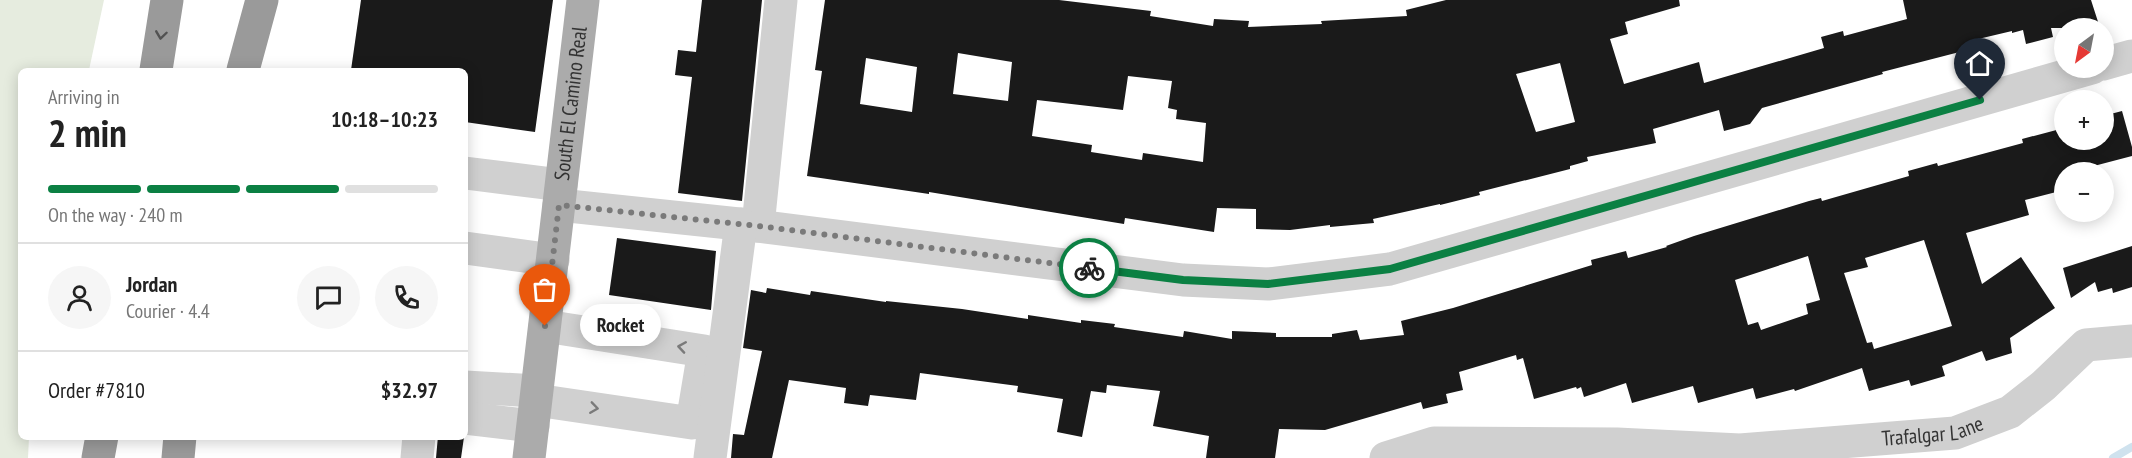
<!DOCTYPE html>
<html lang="en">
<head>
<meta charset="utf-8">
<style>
	:root { --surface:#fff; --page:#f6f6f6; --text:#222; --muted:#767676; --line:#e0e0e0; --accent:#0b8043 }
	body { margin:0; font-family:"PT Sans Narrow",sans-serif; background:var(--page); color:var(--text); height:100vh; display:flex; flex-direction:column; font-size:22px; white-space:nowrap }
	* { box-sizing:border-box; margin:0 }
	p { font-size:20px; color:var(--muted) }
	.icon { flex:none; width:33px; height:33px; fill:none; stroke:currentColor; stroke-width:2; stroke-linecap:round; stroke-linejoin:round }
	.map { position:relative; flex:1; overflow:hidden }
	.panel { position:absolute; left:18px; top:68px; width:450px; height:372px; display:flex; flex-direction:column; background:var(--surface); border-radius:9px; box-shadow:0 3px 15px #0003 }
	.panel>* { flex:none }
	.needle { width:39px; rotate:212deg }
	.tools { position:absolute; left:2054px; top:18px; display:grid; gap:12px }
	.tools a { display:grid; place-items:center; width:60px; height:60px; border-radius:50%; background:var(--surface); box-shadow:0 3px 15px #0003; font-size:30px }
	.pin { position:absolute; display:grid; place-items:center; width:51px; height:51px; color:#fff; margin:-62px -26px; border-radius:50% 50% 50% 0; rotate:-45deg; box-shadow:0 0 6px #0007 }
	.pin .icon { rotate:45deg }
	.courier { position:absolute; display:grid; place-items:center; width:60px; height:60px; margin:-30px; border:4px solid #0b8043; border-radius:50%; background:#fff; color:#222; box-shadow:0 2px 8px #0007 }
	.bubble { position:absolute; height:42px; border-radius:21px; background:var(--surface); box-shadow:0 3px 15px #0003; font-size:20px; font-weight:700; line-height:42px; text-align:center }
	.overview em { font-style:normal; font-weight:700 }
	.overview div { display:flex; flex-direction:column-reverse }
	.overview { display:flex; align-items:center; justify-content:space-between; height:102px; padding:0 30px }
	h1 { font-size:39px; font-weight:700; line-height:45px }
	.bar { display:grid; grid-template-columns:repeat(4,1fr); gap:9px 6px; align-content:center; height:72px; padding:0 30px }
	.bar i { height:8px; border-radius:4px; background:var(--line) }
	.bar .current { background:var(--accent) }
	.bar p { grid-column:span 4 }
	.line { display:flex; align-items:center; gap:15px; padding:0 30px; border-top:2px solid var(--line) }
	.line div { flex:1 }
	.round { display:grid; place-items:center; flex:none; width:63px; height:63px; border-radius:32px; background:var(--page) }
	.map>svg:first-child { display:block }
</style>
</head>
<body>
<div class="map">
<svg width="2132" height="458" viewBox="0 0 2132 458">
	<rect width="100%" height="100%" fill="#fff"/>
	<path fill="#e6ecdf" d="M0,0H104L89,70H21V436L29,437L28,458H0Z"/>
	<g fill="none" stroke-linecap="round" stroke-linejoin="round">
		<path stroke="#cfe2ee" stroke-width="8" d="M2113,458L2132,447"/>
	</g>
	<path fill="#1a1a1a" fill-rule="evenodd" d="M361,0H553L535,132L465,122V70H351Z
		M702,0H762L742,201L678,193L692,77L675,75L678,50L696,52Z
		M825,0H1059L1151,11L1150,16L1213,26L1214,19L1249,21L1248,27L1322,24L1321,21L1407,16L1406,10L1446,0H1679L1680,6L1625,22L1628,34L1610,39L1624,84L1699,62L1704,83L1824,48L1821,37L1843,31L1844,36L1907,19L1903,0H2091L2100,28H2051L2053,37L2026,44L2023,30L2012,33V31L1974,40L1975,48L1882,72L1883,74L1762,108L1750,124L1724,131L1719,110L1653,129L1656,143L1587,157L1588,161L1570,166V169L1479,192L1480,195L1440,205V204L1373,219L1374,223L1330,227V225L1290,230L1256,229V209L1217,208L1214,232L1125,218L1124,224L929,192V194L807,176L822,71L815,70ZM958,53L1012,62L1008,101L953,94ZM866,58L917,67L912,112L860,104ZM1560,63L1575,122L1536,132L1516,74ZM1128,76L1172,81L1168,108L1177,110L1176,119L1206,123L1203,162L1143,153L1142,160L1091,152L1092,145L1032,136L1037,100L1123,110Z
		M2122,111L2132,147V156L2071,172H2064V190L2025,200L2029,215L1966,233L1982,284L2021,257L2055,308L2010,338L2012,353L1986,361L1982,351L1942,366L1945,376L1911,386L1909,380L1869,391L1862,368L1795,391L1794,389L1756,399L1753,388L1698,403L1693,386L1632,403L1626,383L1584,397L1581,387L1577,389L1576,387L1534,399L1523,358L1517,360L1516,355L1459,372L1463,390L1446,394L1448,403L1423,409L1421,402L1325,430L1279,429L1275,458H1206L1209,436L1153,426L1160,391L1107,385L1106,393L1091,391L1082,437L1057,432L1063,399L1017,392L1018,386L920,373L916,400L870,395L868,406L844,403L846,388L789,380L772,458H731L733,434L744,435L762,351L743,348L751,290L766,293L767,288L810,295L811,291L886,302V301L962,309L1028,319V315L1081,323V320L1115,324L1114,327L1183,337L1184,331L1232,339V331L1276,333V337H1332V334L1357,330L1360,340L1404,335L1401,321L1453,308L1592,265L1591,260L1626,251L1628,258L1667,247L1666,246L1694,236L1809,201L1821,198L1822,201L1909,176L1908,171L1937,163L1938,166L2023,143L2022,139L2064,128V140H2103V116ZM1924,240L1952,326L1874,349L1872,342L1867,343L1844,273L1868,267L1865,258ZM1808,256L1820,300L1806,304L1808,314L1761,330L1758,322L1748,325L1735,280Z
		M617,238L716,251L711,310L609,295Z
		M2132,246V287L2113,293L2112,288L2098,292L2095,282L2071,298L2063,268Z
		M438,436L464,437L461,458H436Z"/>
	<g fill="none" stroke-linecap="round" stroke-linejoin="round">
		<g stroke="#d0d0d0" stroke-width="33">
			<path d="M2103,64L2132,56"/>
			<path d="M465,173L561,185"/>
			<path d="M559,205L758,226L1183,280L1268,284L1390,269L2092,68"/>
			<path d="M758,226L781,0"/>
			<path d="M465,248L553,260"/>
			<path d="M465,387L537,391"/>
			<path d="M536,400L692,423L704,351L545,326"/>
			<path d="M465,418L533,426"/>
			<path d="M417,458L419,436"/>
			<path d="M710,458L741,224"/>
			<path id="s1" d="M1386,458L1434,443L1617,444L1740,450L1955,433L2010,412L2043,386L2086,345L2132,341"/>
		</g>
		<path stroke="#ababab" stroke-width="33" id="s2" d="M529,458L583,0"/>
		<path stroke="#9a9a9a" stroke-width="33" d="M156,70L167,0
			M243,70L262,0
			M98,458L102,436
			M178,458L180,436"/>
	</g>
	<defs><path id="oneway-chevron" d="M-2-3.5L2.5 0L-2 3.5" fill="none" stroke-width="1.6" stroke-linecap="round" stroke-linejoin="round" transform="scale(1.5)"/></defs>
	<use stroke="#525252" href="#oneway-chevron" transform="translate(161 35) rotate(98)"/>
	<g stroke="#7a7a7a">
		<use href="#oneway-chevron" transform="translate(682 347) rotate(-171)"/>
		<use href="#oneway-chevron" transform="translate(594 408) rotate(8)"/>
	</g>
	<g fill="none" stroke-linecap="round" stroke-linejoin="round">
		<path stroke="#7a7a7a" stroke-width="6" stroke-dasharray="0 10.8" d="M545,326L559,205L758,226L1089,268"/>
		<path stroke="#0b8043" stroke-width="8" d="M1089,268L1183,280L1268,284L1390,269L1980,100"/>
	</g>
	<g text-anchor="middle" stroke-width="6" stroke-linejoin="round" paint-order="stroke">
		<g font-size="21" fill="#333" stroke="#fff">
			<text dy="7" stroke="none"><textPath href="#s2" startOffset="357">South El Camino Real</textPath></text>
			<text dy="7" stroke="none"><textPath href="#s1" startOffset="550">Trafalgar Lane</textPath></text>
		</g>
	</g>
</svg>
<div class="tools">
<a><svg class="needle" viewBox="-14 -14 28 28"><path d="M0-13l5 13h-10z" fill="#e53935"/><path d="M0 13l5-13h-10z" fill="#767676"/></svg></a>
<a>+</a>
<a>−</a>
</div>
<div class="pin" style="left:545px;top:326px;background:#ea580c"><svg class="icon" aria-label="bag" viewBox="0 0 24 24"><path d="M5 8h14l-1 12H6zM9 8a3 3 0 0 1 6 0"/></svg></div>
<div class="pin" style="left:1980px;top:100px;background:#1f2937"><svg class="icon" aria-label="home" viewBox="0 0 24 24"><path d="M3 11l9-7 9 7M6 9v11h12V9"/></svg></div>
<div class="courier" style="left:1089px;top:268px"><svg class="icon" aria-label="bike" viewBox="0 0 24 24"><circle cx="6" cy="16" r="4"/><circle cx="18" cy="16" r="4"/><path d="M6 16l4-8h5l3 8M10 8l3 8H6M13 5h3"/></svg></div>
<div class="bubble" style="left:580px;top:304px;width:81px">Rocket</div>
<section class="panel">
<div class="overview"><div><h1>2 min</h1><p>Arriving in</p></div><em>10:18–10:23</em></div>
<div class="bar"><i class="current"></i><i class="current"></i><i class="current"></i><i></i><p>On the way · 240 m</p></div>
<div class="line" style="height:108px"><a class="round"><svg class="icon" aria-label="person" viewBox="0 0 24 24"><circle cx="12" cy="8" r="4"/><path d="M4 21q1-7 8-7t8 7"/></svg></a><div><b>Jordan</b><p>Courier · 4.4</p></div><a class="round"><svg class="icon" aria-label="chat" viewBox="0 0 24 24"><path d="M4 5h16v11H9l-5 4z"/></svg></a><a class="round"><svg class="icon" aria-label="phone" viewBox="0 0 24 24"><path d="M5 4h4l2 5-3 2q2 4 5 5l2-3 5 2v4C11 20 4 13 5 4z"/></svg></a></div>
<div class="line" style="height:78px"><div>Order #7810</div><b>$32.97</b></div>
</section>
</div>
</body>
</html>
